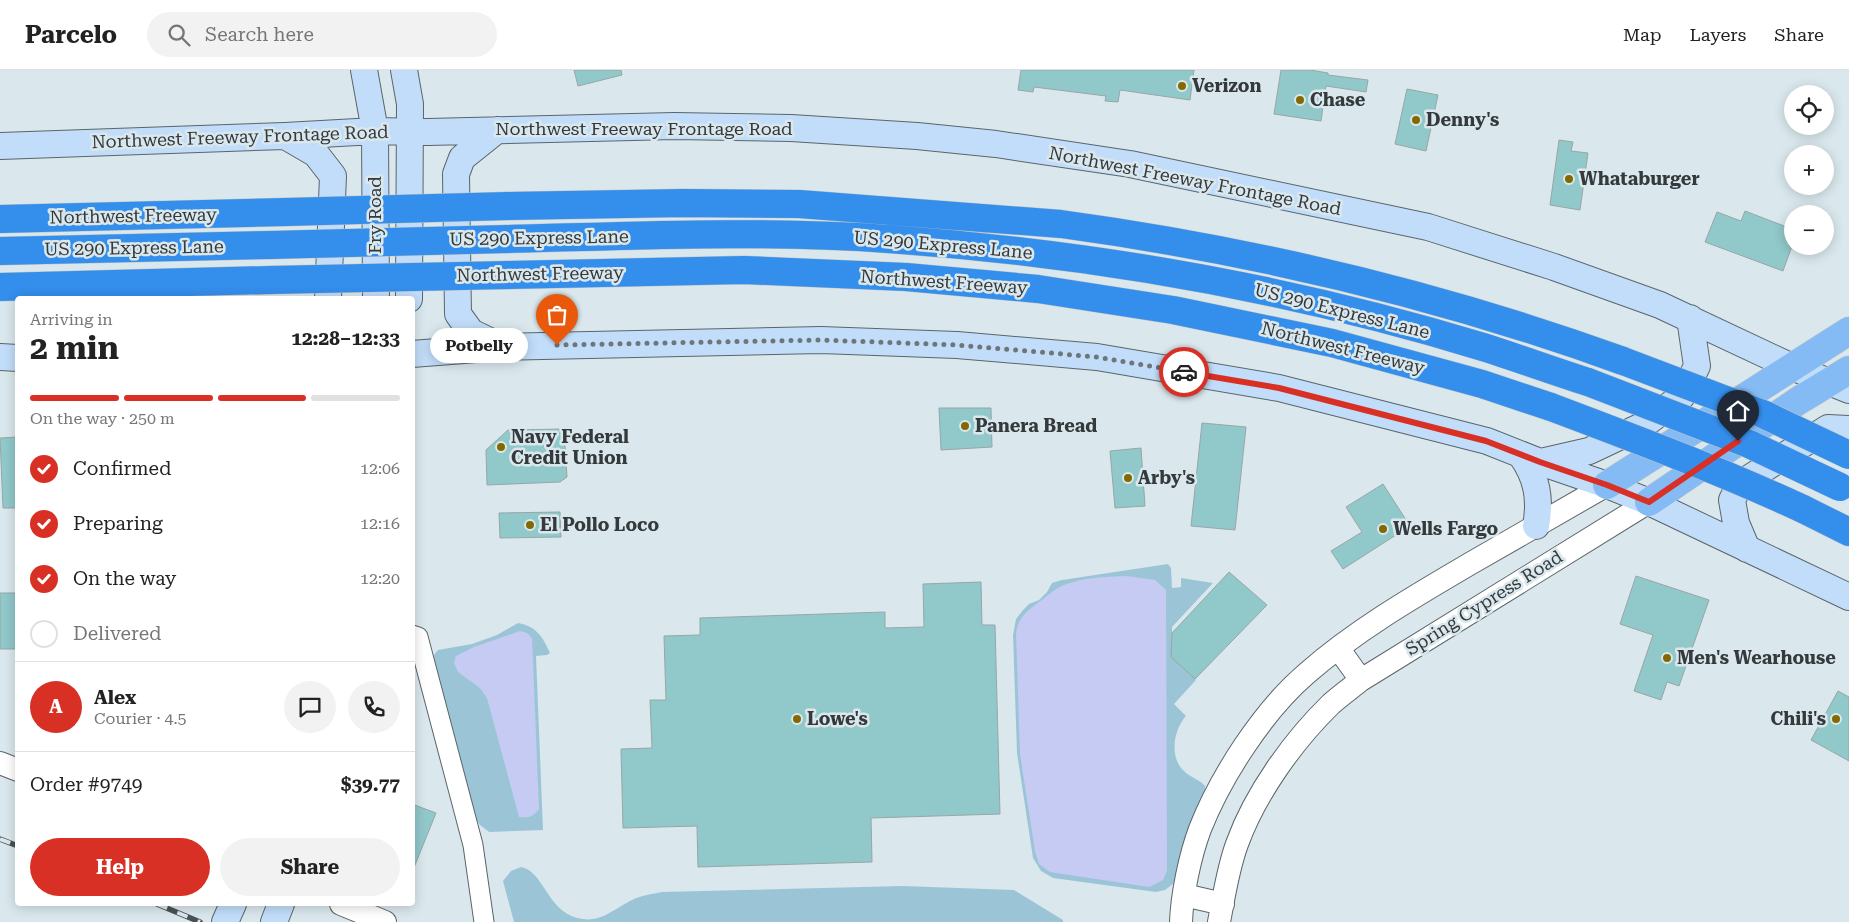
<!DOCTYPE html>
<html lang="en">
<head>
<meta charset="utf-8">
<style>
	:root { --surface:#fff; --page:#f2f2f2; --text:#222; --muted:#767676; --line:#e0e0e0; --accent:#d93025 }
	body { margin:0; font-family:"Roboto Serif",serif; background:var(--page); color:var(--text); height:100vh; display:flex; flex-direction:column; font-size:19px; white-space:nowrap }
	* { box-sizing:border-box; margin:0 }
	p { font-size:16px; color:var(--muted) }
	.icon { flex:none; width:28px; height:28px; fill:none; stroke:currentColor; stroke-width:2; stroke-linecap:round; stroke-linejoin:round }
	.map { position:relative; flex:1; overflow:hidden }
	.panel { position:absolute; left:15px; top:226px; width:400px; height:610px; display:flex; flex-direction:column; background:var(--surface); border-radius:5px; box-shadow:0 2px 12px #0003 }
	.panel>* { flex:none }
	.fabs { position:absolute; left:1784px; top:15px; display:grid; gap:10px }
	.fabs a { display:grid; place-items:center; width:50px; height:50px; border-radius:50%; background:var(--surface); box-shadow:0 2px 12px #0003; font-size:25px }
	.pin { position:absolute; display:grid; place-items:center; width:42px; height:42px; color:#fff; margin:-51px -21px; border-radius:50% 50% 50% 0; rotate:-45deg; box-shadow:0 0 5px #0007 }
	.pin .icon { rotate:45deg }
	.courier { position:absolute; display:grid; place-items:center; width:50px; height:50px; margin:-25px; border:4px solid #d93025; border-radius:50%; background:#fff; color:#222; box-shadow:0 1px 6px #0007 }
	.bubble { position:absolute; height:35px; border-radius:18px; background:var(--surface); box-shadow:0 2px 12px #0003; font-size:16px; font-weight:700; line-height:35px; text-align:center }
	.head em { font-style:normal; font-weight:700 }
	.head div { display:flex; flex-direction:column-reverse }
	.head { display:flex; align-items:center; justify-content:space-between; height:85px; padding:0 15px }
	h1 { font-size:32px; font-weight:700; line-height:38px }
	.bar { display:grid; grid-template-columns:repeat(4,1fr); gap:8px 5px; align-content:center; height:60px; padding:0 15px }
	.bar i { height:6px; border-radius:4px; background:var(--line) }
	.bar .selected { background:var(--accent) }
	.bar p { grid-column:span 4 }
	.line { display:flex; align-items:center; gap:12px; padding:0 15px; border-top:1px solid var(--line) }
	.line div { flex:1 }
	.round { display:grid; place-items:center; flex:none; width:52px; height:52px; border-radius:26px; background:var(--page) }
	ol { padding:0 15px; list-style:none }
	li { display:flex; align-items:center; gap:15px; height:55px }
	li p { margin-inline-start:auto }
	li .icon { padding:5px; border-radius:50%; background:var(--accent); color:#fff; stroke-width:4 }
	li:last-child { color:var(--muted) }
	li i { width:28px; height:28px; border:2px solid var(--line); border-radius:50% }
	.button { display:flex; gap:10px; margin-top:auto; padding:10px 15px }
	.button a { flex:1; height:58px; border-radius:30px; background:var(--accent); color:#fff; font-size:20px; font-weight:700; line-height:58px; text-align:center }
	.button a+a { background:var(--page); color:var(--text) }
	header { display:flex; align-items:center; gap:30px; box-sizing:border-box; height:70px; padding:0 25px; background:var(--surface); border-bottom:1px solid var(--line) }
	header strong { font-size:24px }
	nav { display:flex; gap:28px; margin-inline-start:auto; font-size:18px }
	.search { width:350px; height:45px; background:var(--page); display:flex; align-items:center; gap:12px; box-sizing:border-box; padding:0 18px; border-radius:28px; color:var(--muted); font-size:19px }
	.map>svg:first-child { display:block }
</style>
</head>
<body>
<header>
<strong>Parcelo</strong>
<div class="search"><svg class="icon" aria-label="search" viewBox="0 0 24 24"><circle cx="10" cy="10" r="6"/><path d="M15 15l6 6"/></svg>Search here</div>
<nav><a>Map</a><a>Layers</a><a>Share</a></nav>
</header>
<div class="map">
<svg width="1849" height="852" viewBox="0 0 1849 852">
	<rect width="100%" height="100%" fill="#dae8ed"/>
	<path fill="#9bc5d7" d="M1168,494L1171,498L1172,518L1181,517V508L1213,513L1172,557L1173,587L1196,610L1174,634L1186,646C1174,659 1169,686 1183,700C1189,707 1199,709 1205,716V724L1179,801L1173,814L1165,820L1156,822L1053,808L1041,801L1033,788L1017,683L1013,565L1016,549L1023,540L1029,534L1039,530L1047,522L1052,513L1062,510Z
		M518,553C536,556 543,567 550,583L547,585L536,586L543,760L489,762L480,755L472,743L434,606V585L438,580L472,574L497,565Z
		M521,797C545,801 547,845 583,849C602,852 617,837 632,830C642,825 652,824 662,822L903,816L1014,820L1063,850V852H514L503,811L511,801Z"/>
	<path fill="#c6cbf3" d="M1127,506L1155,510L1166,520L1167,801L1163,810L1149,817L1050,802L1039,794L1035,781L1020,684L1016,562C1020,546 1026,542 1039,532C1045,528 1051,522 1058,518C1078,507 1106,507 1127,506Z
		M520,561L527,563L532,568L539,739C533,747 529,748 519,747L487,628L480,618L458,602L454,593L456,586L474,577Z"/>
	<path fill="#91c8ca" stroke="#98a6a7" d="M574,0H621L622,5L578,16Z
		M1021,0H1194L1190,30L1120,20L1118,32L1105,31L1106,26L1034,17L1033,22L1018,20Z
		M1281,0H1310L1328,3V5L1368,10L1366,22L1326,16L1321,51L1274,44Z
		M1407,19L1438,25L1426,81L1395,74Z
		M1559,70L1573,72L1571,81L1588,83L1580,140L1550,135Z
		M1745,141L1792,159V176L1783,201L1705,172L1717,142L1741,151Z
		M939,338H991L992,377L941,380Z
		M1202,353L1246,357L1235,460L1191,456Z
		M564,359L567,407L560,412L487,415L486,380L508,360Z
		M18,367V438H3L0,368Z
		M1141,378L1145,436L1115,438L1110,381Z
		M1383,414L1410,456L1343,499L1331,481L1362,462L1346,437Z
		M560,442L561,467L500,468L499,443Z
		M1229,502L1267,535L1195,609L1171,587L1172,563Z
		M1636,506L1709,530L1679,616L1667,612L1661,630L1634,621L1653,565L1620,554Z
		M981,512L982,555H995L1000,744L871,748L872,792L698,797L697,756L623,758L621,679L652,678L650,630H666L664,566L700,565V548L885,542V558L924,557L923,514Z
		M0,523H18V579H0Z
		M1838,621L1849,627V691L1811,670Z
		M412,734L436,743L413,800H412Z"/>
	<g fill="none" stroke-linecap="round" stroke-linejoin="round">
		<g stroke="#5a656a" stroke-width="21">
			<path id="minor" d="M412,565L418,567L473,775L484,852"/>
		</g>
		<g stroke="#5a656a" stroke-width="24">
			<path id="tertiary" d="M1338,578L1361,610
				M0,693L18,700
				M1184,825L1223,834
				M341,834L385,852
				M1181,852C1182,824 1190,786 1200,759C1221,706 1263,641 1306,604C1356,560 1415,526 1473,492C1517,467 1562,441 1607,415
				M1219,852C1224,826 1228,798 1237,774C1255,724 1293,671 1331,634C1340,626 1351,618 1361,610L1649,432"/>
		</g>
		<g stroke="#5a656a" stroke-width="28">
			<path id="secondary" d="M364,0L375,61L376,229
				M404,0L410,34L409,229
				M497,60L462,88L456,104L458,244L471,262L502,277
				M285,66L316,84L333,106L328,229
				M0,76L285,66L375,61L428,62L674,56L791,58L917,66L996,74L1130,94L1428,157L1554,197L1660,235L1792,297L1849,320
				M412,284L502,277L821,270L957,275L1097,287L1279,318L1487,371L1540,392L1607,415L1649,432L1849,527
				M0,287L18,288
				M1521,385C1537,407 1541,429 1536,456
				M1541,392L1589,381L1642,356L1682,326L1697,296L1690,248
				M1747,479L1736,453L1732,430L1740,414L1828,358L1849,359
				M225,852L233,834
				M274,852L281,834"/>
		</g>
		<g stroke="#c2c4c4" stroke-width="29">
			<path id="primary" d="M1607,415L1849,261
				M1649,432L1798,331L1849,300"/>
		</g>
		<g stroke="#c2c4c4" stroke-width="29">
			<path id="motorway" d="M508,136L684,133L799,134L1061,154C1252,180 1441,225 1623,291
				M0,149L286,142
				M507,169C634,166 761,160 888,169C1089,183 1290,218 1483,277C1518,288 1553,301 1588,312
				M0,181L270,175
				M508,205L744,200L906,207L1038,219L1173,240L1332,273L1482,314L1551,337
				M0,217L270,210
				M1803,439L1849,462"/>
		</g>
		<use href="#minor" stroke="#fff" stroke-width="19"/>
		<use href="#tertiary" stroke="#fff" stroke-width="22"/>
		<use href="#secondary" stroke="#c2ddf9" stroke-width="26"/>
		<use href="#primary" stroke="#85bbf4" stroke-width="28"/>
		<use href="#motorway" stroke="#348eec" stroke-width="28"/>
		<g stroke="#4b5154" stroke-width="5.5">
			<path id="rail" d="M0,769L18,776
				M157,834L200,852"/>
		</g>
		<use href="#rail" stroke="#dae8ed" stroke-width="4" stroke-dasharray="11" stroke-linecap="butt"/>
		<g stroke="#c2c4c4" stroke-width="29" stroke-linecap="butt">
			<path id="motorway-bridge" d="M286,142L508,136
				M270,175L507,169
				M270,210L508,205
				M1623,291L1763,344L1849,385
				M1588,312L1749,374L1840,417
				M1551,337C1636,369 1721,401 1803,439"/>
		</g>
		<use href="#motorway-bridge" stroke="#348eec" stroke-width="28"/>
	</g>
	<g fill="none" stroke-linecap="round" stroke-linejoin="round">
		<path stroke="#6e767a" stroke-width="5" stroke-dasharray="0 9" d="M557,275L821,270L957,275L1097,287L1184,302"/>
		<path stroke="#d93025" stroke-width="6" d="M1184,302L1279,318L1486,371L1540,392L1607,415L1649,432L1738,371"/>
	</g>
	<g fill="#836902" stroke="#dae8ed" stroke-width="2">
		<circle cx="1182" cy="16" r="5"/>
		<circle cx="1300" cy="30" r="5"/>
		<circle cx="1416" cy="50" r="5"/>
		<circle cx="1569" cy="109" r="5"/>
		<circle cx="965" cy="356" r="5"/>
		<circle cx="501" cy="377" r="5"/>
		<circle cx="1128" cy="408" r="5"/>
		<circle cx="530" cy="455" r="5"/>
		<circle cx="1383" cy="459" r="5"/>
		<circle cx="1667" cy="588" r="5"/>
		<circle cx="797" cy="649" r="5"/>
		<circle cx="1836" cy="649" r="5"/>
	</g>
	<g text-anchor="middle" stroke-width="5" stroke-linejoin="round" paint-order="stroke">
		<g font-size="18" font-weight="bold" fill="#34393c" stroke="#dae8ed" text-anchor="start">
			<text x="1192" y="22">Verizon</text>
			<text x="1310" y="36">Chase</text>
			<text x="1426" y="56">Denny's</text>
			<text x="1579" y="115">Whataburger</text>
			<text x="975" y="362">Panera Bread</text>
			<text x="511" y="373">Navy Federal<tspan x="511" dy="21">Credit Union</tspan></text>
			<text x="1138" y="414">Arby's</text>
			<text x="540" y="461">El Pollo Loco</text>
			<text x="1393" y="465">Wells Fargo</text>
			<text x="1677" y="594">Men's Wearhouse</text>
			<text x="807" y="655">Lowe's</text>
			<text x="1826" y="655" text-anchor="end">Chili's</text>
		</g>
		<g font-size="18" fill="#34393c" stroke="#dae8ed">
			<text x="644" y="65">Northwest Freeway Frontage Road</text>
			<text transform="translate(240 67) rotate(-2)" y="6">Northwest Freeway Frontage Road</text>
			<text transform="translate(1195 111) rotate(11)" y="6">Northwest Freeway Frontage Road</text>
			<text transform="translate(375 145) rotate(-90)" y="6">Fry Road</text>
			<text transform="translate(133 146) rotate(-1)" y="6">Northwest Freeway</text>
			<text transform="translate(539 168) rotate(-1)" y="6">US 290 Express Lane</text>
			<text transform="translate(943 175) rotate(5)" y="6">US 290 Express Lane</text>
			<text transform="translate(134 178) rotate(-1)" y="6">US 290 Express Lane</text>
			<text transform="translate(540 204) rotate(-1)" y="6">Northwest Freeway</text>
			<text transform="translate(944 212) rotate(4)" y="6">Northwest Freeway</text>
			<text transform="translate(1342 241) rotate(14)" y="6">US 290 Express Lane</text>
			<text transform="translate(1343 278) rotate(14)" y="6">Northwest Freeway</text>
			<text transform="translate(1484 533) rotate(-32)" y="6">Spring Cypress Road</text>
		</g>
	</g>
</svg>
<div class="fabs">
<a><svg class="icon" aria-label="locate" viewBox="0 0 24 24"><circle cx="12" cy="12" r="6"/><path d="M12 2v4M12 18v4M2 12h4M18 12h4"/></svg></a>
<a>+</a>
<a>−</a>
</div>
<div class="pin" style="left:557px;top:275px;background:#ea580c"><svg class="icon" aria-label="bag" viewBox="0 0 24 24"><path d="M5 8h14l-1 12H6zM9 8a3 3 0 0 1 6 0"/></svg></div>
<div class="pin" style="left:1738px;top:371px;background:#1f2937"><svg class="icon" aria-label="home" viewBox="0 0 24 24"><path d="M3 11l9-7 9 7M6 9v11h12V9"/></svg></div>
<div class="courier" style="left:1184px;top:302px"><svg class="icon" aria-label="car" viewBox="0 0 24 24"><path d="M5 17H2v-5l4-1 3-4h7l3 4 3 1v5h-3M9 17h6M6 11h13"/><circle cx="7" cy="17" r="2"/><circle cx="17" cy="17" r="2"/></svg></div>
<div class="bubble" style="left:430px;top:258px;width:98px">Potbelly</div>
<section class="panel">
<div class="head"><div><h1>2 min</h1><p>Arriving in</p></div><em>12:28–12:33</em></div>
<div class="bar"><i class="selected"></i><i class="selected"></i><i class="selected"></i><i></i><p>On the way · 250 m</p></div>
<ol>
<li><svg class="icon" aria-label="check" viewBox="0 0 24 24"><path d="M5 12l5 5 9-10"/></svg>Confirmed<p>12:06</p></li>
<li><svg class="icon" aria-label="check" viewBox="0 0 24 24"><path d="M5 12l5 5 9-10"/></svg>Preparing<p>12:16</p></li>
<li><svg class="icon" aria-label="check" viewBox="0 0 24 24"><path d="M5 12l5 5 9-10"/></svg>On the way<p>12:20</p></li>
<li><i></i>Delivered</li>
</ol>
<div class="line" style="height:90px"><b class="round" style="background:var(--accent);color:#fff">A</b><div><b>Alex</b><p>Courier · 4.5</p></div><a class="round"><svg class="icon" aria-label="chat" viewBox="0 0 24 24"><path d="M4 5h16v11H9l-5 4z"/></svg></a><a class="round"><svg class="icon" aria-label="phone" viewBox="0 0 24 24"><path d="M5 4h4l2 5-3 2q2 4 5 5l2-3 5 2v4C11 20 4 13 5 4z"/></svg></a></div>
<div class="line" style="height:65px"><div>Order #9749</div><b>$39.77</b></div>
<div class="button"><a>Help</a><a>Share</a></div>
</section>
</div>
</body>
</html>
